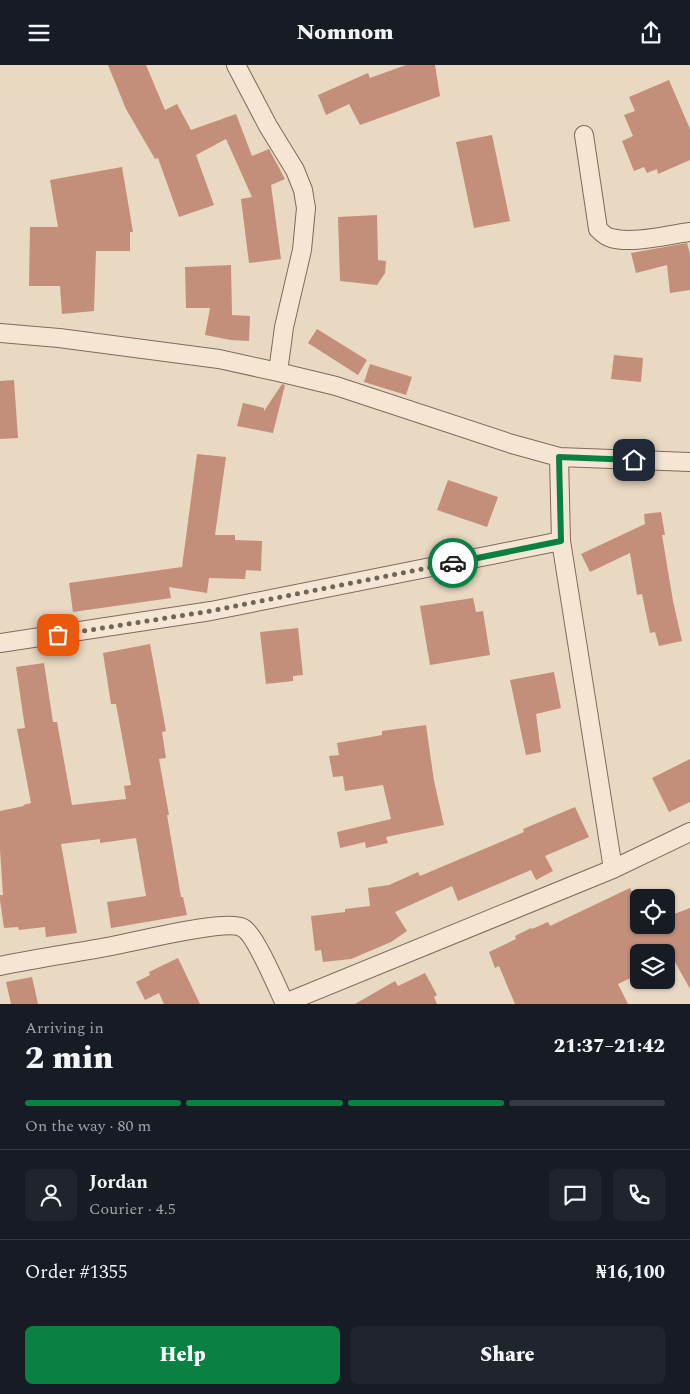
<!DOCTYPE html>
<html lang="en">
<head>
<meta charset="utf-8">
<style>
	:root { --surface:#171b24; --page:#20242c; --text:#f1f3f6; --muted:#9ea1a6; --line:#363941; --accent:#0b8043 }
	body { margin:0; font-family:Spectral,serif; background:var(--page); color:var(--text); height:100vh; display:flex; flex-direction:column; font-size:19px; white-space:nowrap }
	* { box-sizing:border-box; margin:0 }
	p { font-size:16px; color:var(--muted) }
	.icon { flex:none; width:28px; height:28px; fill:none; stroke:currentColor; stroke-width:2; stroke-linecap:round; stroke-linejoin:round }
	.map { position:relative; height:939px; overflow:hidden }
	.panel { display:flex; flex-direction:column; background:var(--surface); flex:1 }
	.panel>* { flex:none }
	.buttons { position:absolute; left:630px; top:824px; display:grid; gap:10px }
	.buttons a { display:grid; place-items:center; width:45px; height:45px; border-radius:8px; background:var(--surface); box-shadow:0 1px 4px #0004; font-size:25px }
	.pin { position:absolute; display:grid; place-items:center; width:42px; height:42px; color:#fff; margin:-21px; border-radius:10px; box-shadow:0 2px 8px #0006 }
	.courier { position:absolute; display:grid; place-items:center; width:50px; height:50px; margin:-25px; border:4px solid #0b8043; border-radius:50%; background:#fff; color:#222; box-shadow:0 1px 6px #0007 }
	.overview em { font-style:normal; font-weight:800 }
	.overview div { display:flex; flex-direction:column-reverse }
	.overview { display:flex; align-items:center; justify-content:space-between; height:85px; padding:0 25px }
	h1 { font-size:32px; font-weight:800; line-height:38px }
	.bar { display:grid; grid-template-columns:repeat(4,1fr); gap:8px 5px; align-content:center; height:60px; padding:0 25px }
	.bar i { height:6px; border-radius:4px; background:var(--line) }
	.bar .current { background:var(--accent) }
	.bar p { grid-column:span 4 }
	.line { display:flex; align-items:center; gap:12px; padding:0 25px; border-top:1px solid var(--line) }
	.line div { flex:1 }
	.round { display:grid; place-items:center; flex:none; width:52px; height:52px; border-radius:8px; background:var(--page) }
	.action { display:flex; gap:10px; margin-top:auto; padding:10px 25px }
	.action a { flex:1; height:58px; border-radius:8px; background:var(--accent); color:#fff; font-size:20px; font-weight:800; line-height:58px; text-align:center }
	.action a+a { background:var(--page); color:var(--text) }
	header { display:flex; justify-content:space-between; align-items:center; height:65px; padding:0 25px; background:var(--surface); font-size:22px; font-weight:800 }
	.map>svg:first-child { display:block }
</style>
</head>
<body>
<header><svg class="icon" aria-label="menu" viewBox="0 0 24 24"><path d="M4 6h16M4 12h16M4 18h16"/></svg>Nomnom<svg class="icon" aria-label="share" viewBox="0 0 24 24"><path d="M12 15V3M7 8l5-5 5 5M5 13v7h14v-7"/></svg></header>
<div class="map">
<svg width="690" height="939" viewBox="0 0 690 939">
	<rect width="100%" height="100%" fill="#e9d8c2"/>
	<path fill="#c38f7b" d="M108,0H146L165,45L177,39L191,65L236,49L252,91L269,84L285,114L271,120L281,194L249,198L241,134L252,132L226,74L196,90L214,140L179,152L158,93L155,94L126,44Z
		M406,0H435L440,31L360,60L349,39L326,50L318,30L368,8L370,13Z
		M669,15L690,64V95L658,109L657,104L647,108L644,102L634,106L622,76L633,71L624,50L635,46L629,32Z
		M492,70L510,156L474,163L456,77Z
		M122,102L133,167H130V186H96L94,246L62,249L60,221H29L30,162H58L50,115Z
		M377,150L378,195L386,196L385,208L377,220L340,216L338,152Z
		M687,178L690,189V225L670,228L667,200L636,208L631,188Z
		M231,200L232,250L250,251L249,276L231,275L205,270L210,243H186L185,202Z
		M317,264L367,295L358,310L308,278Z
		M614,290L643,293L641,317L611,314Z
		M370,299L412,312L406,330L364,317Z
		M14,315L18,373L0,374V316Z
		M282,319L285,320L273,368L237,361L243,338L264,343V346Z
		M197,389L226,392L215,470H235V475L262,476L261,506L246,505L245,514L209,513L207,528L169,522L171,533L73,547L69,518L182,502Z
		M448,415L498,432L487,462L437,445Z
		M661,447L665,470H662L673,536L682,576L659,581L655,567L650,568L642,529L637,530L630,488L590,507L581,489L645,459L644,449Z
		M473,533L476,547L483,546L490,590L430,600L420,541Z
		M298,563L303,610L293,611V616L266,619L260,567Z
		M150,579L166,666L162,667L166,693L159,694L169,750H167L181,832H183L187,850L111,863L107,837L146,831L136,773L100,778V774L61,779L77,868L46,872L45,862L19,865L18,862L4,863L0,835V830H3L0,785V746L24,741L23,740L31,738L17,664L25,663L16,602L44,598L53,657H57L72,740L126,734L124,721L131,720L116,639H111L103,588Z
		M554,607L561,643L536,649L541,687L526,690L510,615Z
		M426,660L434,716L444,760L386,772L388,778L366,783L365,777L340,783L337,767L391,754L383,720L345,726L343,711L333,712L329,691L339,690L337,678L382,670V666Z
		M690,694V737L669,747L652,713Z
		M575,742L589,772L545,791L553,806L536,815L531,805L458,836L452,821L395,847L407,866L391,877L351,894L323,897L321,885L315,886L311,851L345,847V844L370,841L368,823L389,820L418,807L420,811L524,767L523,764Z
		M630,823L639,842V860H666V852L690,843V924L670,888H639V909L618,919L628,939H515L499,901L495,903L489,887L516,874L515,871L531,863L532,864L548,857L550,861Z
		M178,893L200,939H164L159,928L145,935L136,917L150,910L149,907Z
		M425,908L437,930L434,932L437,939H355L395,916L398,921Z
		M32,912L38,939H11L6,917Z"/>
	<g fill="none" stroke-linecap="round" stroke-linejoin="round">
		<g stroke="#806a5b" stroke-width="20">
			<path id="minor" d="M236,0L268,61L295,105L303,125L306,143L302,185L284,262L278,307
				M584,70L598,164C602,168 606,172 611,173C633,179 667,170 690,167
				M0,268L59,273L219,294L278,307L336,321L512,379L559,392L690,397
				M559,392L561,476L613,804
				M0,578L211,546L561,476
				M0,901C37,893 75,888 112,881C135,877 227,853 243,863C255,869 278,924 285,939
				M285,938L613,804L690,767"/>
		</g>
		<use href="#minor" stroke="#f5e6d4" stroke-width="18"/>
	</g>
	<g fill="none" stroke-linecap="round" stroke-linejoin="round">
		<path stroke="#726457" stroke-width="5" stroke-dasharray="0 9" d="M58,570L211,546L453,498"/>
		<path stroke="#0b8043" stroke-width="6" d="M453,498L561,476L559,392L634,395"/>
	</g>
</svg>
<div class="buttons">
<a><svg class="icon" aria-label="locate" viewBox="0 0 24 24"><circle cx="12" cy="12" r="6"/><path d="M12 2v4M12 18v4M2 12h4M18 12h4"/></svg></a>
<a><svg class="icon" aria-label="layers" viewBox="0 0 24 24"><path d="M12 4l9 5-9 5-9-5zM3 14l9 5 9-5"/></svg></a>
</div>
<div class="pin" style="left:58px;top:570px;background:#ea580c"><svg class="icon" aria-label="bag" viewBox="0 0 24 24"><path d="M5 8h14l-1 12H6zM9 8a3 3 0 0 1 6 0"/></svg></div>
<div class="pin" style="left:634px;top:395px;background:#1f2937"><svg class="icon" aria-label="home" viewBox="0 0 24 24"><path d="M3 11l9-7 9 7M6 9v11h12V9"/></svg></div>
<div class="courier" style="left:453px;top:498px"><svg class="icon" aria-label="car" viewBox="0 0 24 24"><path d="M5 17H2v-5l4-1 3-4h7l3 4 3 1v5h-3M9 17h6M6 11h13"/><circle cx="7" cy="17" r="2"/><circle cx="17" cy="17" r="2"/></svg></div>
</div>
<section class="panel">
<div class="overview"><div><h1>2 min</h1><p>Arriving in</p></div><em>21:37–21:42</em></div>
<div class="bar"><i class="current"></i><i class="current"></i><i class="current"></i><i></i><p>On the way · 80 m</p></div>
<div class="line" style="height:90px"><a class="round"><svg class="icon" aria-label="person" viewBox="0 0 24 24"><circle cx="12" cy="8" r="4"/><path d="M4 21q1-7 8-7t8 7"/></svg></a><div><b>Jordan</b><p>Courier · 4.5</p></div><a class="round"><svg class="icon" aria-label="chat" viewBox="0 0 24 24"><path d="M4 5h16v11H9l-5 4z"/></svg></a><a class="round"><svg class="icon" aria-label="phone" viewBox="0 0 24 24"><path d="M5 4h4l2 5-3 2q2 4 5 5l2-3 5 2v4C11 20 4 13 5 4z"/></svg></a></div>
<div class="line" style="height:65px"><div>Order #1355</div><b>₦16,100</b></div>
<div class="action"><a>Help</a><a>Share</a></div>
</section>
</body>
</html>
